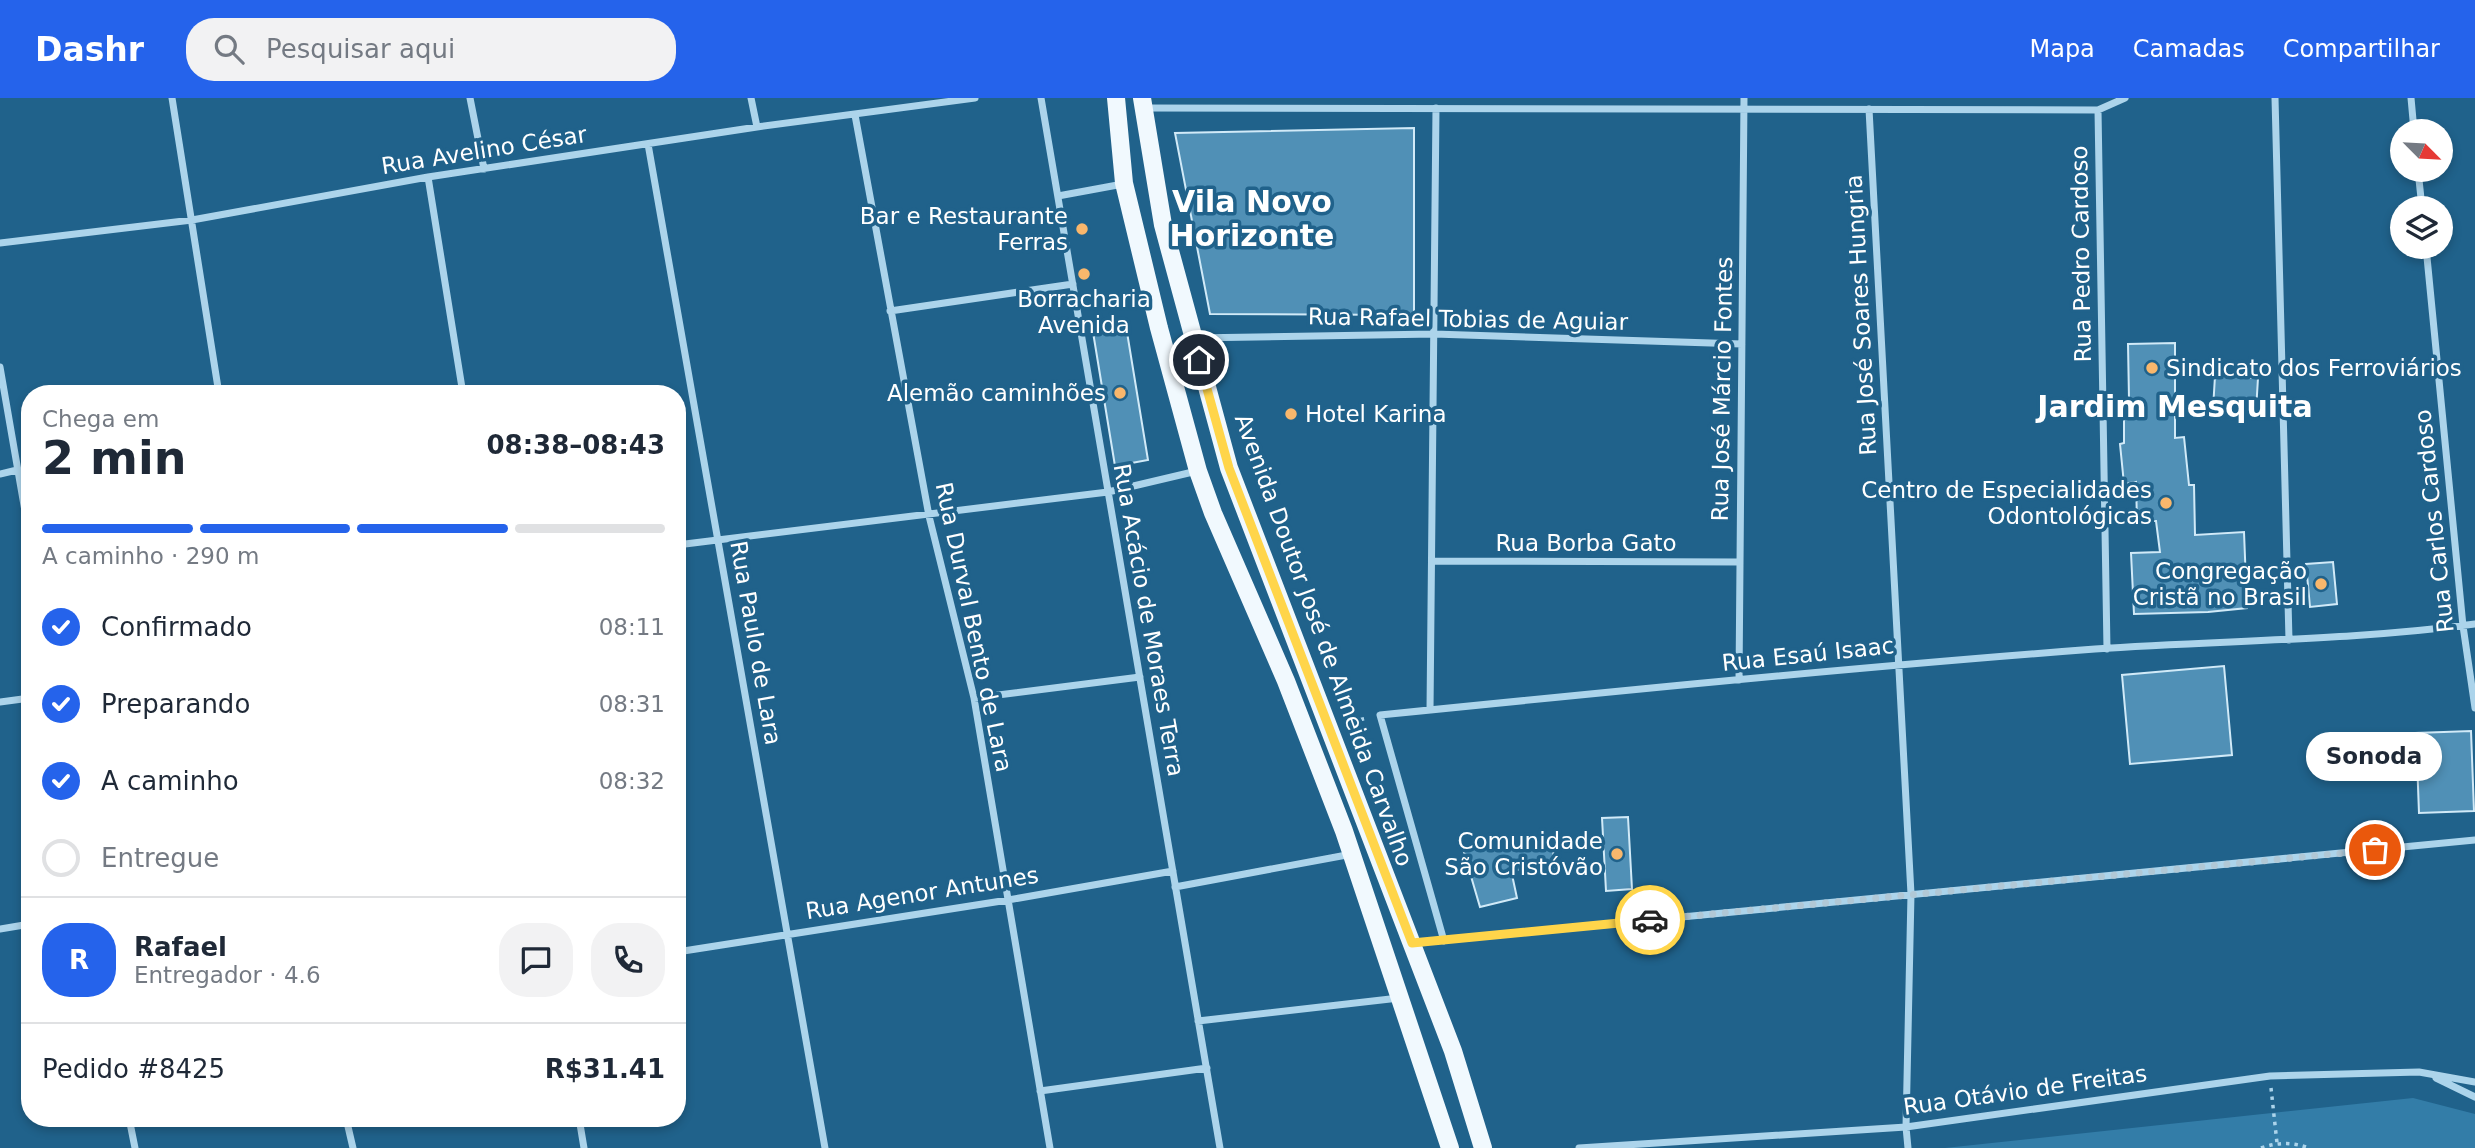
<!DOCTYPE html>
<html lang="pt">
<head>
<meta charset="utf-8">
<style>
	:root { --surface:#fff; --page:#f2f2f3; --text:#1f2937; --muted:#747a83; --line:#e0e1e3; --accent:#2563eb }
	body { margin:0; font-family:"DejaVu Sans",sans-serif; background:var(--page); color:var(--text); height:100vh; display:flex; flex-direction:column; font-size:26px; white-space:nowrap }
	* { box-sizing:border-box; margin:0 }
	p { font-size:23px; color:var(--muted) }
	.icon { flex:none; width:38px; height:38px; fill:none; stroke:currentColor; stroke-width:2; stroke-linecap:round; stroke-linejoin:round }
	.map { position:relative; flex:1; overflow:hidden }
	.side { position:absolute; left:21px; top:287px; width:665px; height:742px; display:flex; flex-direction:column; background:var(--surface); border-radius:28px; box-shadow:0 4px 10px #0003 }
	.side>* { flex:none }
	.needle { width:46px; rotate:114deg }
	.buttons { position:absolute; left:2390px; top:21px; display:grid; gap:14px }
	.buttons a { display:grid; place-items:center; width:63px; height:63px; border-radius:50%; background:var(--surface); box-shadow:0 4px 10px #0003; font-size:35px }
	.pin { position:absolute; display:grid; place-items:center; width:60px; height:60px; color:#fff; margin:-30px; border:4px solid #fff; border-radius:50%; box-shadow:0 2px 7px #0007 }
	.courier { position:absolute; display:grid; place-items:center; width:70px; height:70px; margin:-35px; border:5px solid #ffd54a; border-radius:50%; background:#fff; color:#222; box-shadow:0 2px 9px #0007 }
	.bubble { position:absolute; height:49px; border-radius:24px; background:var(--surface); box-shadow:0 4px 10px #0003; font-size:23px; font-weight:800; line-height:49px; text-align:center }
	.headline em { font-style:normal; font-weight:800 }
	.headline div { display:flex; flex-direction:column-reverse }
	.headline { display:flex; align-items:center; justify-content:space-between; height:119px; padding:0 21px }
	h1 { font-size:46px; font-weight:800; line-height:52px }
	.bar { display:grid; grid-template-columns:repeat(4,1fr); gap:10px 7px; align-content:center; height:84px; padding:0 21px }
	.bar i { height:9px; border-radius:5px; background:var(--line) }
	.bar .active { background:var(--accent) }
	.bar p { grid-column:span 4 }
	.line { display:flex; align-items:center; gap:18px; padding:0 21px; border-top:2px solid var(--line) }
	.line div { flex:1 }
	.round { display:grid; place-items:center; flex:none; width:74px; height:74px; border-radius:28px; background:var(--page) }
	ol { padding:0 21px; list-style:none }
	li { display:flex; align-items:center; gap:21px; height:77px }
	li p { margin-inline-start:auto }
	li .icon { padding:7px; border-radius:50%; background:var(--accent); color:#fff; stroke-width:4 }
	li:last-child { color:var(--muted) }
	li i { width:38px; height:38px; border:4px solid var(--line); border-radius:50% }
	header { display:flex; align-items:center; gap:42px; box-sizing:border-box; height:98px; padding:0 35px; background:var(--accent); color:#fff }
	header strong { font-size:33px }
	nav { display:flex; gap:38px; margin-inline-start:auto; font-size:24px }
	.search { width:490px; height:63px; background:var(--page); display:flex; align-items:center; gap:18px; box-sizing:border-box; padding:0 24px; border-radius:28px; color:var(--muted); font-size:26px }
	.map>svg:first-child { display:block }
</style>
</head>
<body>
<header>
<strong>Dashr</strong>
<div class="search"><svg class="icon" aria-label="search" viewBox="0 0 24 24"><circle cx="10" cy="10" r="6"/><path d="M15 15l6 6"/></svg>Pesquisar aqui</div>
<nav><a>Mapa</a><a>Camadas</a><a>Compartilhar</a></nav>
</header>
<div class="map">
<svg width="2475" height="1050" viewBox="0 0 2475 1050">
	<rect width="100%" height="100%" fill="#20628b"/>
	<path fill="#337da8" d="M2413,1000L2475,1016V1050H1945Z"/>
	<path fill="#5090b6" stroke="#d1eaf8" stroke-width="2" d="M1414,30V217L1210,216L1175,35Z
		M1125,222L1148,362L1115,368L1092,228Z
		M2175,245V340L2184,339L2189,387H2194L2195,437L2244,434L2247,510L2208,514L2134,516L2131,455L2160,454L2156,423H2137L2136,384L2124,386L2120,346L2124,345V301H2129L2128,246Z
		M2215,278L2258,280L2256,313L2213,311Z
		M2333,464L2337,506L2310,509L2306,466Z
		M2224,568L2232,657L2130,666L2122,577Z
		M2471,633L2474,713L2419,715L2416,635Z
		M1628,719L1632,791L1606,793L1602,720Z
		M1553,747L1554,771L1511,772L1517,800L1480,809L1463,751Z"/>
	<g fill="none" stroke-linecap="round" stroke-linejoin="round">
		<path stroke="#acd4eb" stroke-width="3.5" stroke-dasharray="3.5 5" stroke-linecap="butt" d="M1344,625L1368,620
			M2271,990L2277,1045
			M2261,1050C2278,1044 2292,1044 2309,1050"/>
		<path stroke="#acd4eb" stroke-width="7" d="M172,0L219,296
			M470,0L484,71
			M751,0L757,29
			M1041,0L1220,1050
			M2275,0L2289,542
			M2411,0L2414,33
			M1143,10L2098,12L2125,0
			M1869,11L1911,796L1906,1029L1908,1050
			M2098,12L2107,551
			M855,17L929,418L974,600L1050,1050
			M648,46L825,1050
			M2418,72L2422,110
			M428,79L463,296
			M1058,98L1123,86
			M0,145L192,122L428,79L757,29L975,0
			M2426,149L2463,528L2475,610
			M890,213L1073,186
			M1193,240L1434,236L1742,246
			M0,269L30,442
			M0,376L17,372
			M677,447L1108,394L1197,373
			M1432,463L1740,464
			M1739,582L1744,0
			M974,600L1140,579
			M0,604L30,600
			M1430,612L1436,10
			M1175,789L1352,756
			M0,831L30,826
			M1444,843L1380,617C1618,593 1856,569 2095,551C2221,542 2349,543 2475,526
			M1413,845L2475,742
			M677,854L1008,802L1173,773
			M1198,923L1399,900
			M2436,980L2475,999
			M1040,993L1207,970
			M129,1020L135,1050
			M346,1020L353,1050
			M579,1020L584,1050
			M1579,1050L1906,1029L2270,978L2419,974L2475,984"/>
		<path stroke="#f1f9fe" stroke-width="18" d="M1116,0L1124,85L1159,230L1198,373L1213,415L1286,583L1344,733L1450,1050
			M1142,0L1163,127L1229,370L1453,953L1483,1050"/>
	</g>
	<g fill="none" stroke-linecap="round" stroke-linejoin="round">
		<path stroke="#b1c8d6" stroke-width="7" stroke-dasharray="0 12.6" d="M1650,822L2375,752"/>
		<path stroke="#ffd54a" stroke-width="9" d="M1199,262L1229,370L1412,845L1650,822"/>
	</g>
	<g fill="#f9b76c" stroke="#20628b" stroke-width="2.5">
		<circle cx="1082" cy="131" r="7"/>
		<circle cx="1084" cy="176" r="7"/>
		<circle cx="2152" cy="270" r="7"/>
		<circle cx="1120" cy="295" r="7"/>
		<circle cx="1291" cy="316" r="7"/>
		<circle cx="2166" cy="405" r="7"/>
		<circle cx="2321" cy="486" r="7"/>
		<circle cx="1617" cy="756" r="7"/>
	</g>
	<g text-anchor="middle" stroke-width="7" stroke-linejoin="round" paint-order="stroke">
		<g font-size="23" fill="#fff" stroke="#20628b">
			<text transform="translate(484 52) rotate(-9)" y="8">Rua Avelino César</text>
			<text transform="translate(2081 156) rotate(-91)" y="8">Rua Pedro Cardoso</text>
			<text transform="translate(1861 217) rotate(-93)" y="8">Rua José Soares Hungria</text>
			<text transform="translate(1468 221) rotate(1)" y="8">Rua Rafael Tobias de Aguiar</text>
			<text transform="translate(1722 291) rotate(-89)" y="8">Rua José Márcio Fontes</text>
			<text transform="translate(2434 423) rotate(-96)" y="8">Rua Carlos Cardoso</text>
			<text x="1586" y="453">Rua Borba Gato</text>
			<text transform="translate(1149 522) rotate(80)" y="8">Rua Acácio de Moraes Terra</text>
			<text transform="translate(974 529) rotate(78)" y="8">Rua Durval Bento de Lara</text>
			<text transform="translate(1324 542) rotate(70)" y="8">Avenida Doutor José de Almeida Carvalho</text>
			<text transform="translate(756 545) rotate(80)" y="8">Rua Paulo de Lara</text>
			<text transform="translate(1808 556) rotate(-6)" y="8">Rua Esaú Isaac</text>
			<text transform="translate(922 795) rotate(-9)" y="8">Rua Agenor Antunes</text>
			<text transform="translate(2025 992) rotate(-8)" y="8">Rua Otávio de Freitas</text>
		</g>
		<g font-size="23" fill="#fff" stroke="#20628b" text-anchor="end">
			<text x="1068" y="126">Bar e Restaurante<tspan x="1068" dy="26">Ferras</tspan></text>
			<text x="1084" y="209" text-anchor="middle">Borracharia<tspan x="1084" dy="26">Avenida</tspan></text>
			<text x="2166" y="278" text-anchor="start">Sindicato dos Ferroviários</text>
			<text x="1106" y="303">Alemão caminhões</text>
			<text x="1305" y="324" text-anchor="start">Hotel Karina</text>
			<text x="2152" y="400">Centro de Especialidades<tspan x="2152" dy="26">Odontológicas</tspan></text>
			<text x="2307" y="481">Congregação<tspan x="2307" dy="26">Cristã no Brasil</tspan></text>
			<text x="1603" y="751">Comunidade<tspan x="1603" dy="26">São Cristóvão</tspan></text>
		</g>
		<g font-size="30" font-weight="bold" fill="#fff" stroke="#20628b">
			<text x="1252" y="114">Vila Novo<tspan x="1252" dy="34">Horizonte</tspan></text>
			<text x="2175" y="319">Jardim Mesquita</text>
		</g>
	</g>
</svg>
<div class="buttons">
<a><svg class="needle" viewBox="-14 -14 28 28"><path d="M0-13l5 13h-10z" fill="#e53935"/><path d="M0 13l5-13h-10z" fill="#747a83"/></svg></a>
<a><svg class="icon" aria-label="layers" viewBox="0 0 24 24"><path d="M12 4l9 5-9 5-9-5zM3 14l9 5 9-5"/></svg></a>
</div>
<div class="pin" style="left:2375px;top:752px;background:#ea580c"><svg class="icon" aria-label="bag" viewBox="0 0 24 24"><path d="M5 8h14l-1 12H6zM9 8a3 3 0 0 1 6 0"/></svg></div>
<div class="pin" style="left:1199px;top:262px;background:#1f2937"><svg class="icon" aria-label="home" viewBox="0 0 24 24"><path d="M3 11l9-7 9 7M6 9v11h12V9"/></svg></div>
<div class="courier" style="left:1650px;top:822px"><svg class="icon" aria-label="car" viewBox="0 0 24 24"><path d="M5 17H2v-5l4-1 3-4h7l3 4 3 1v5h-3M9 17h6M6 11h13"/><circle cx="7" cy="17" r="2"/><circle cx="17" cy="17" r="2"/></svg></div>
<div class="bubble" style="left:2306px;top:634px;width:136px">Sonoda</div>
<section class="side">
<div class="headline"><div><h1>2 min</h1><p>Chega em</p></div><em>08:38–08:43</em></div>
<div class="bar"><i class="active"></i><i class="active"></i><i class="active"></i><i></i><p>A caminho · 290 m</p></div>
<ol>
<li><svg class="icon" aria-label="check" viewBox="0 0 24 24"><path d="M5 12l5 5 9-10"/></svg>Confirmado<p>08:11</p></li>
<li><svg class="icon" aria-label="check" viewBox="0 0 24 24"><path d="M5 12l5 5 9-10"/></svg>Preparando<p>08:31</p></li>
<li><svg class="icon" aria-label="check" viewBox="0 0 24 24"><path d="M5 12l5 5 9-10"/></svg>A caminho<p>08:32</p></li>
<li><i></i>Entregue</li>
</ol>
<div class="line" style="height:126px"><b class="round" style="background:var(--accent);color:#fff">R</b><div><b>Rafael</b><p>Entregador · 4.6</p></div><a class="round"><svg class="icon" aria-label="chat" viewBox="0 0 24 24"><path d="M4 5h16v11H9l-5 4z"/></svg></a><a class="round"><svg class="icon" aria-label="phone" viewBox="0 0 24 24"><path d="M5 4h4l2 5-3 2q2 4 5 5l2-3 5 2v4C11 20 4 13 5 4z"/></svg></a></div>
<div class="line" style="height:91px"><div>Pedido #8425</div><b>R$31.41</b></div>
</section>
</div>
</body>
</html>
